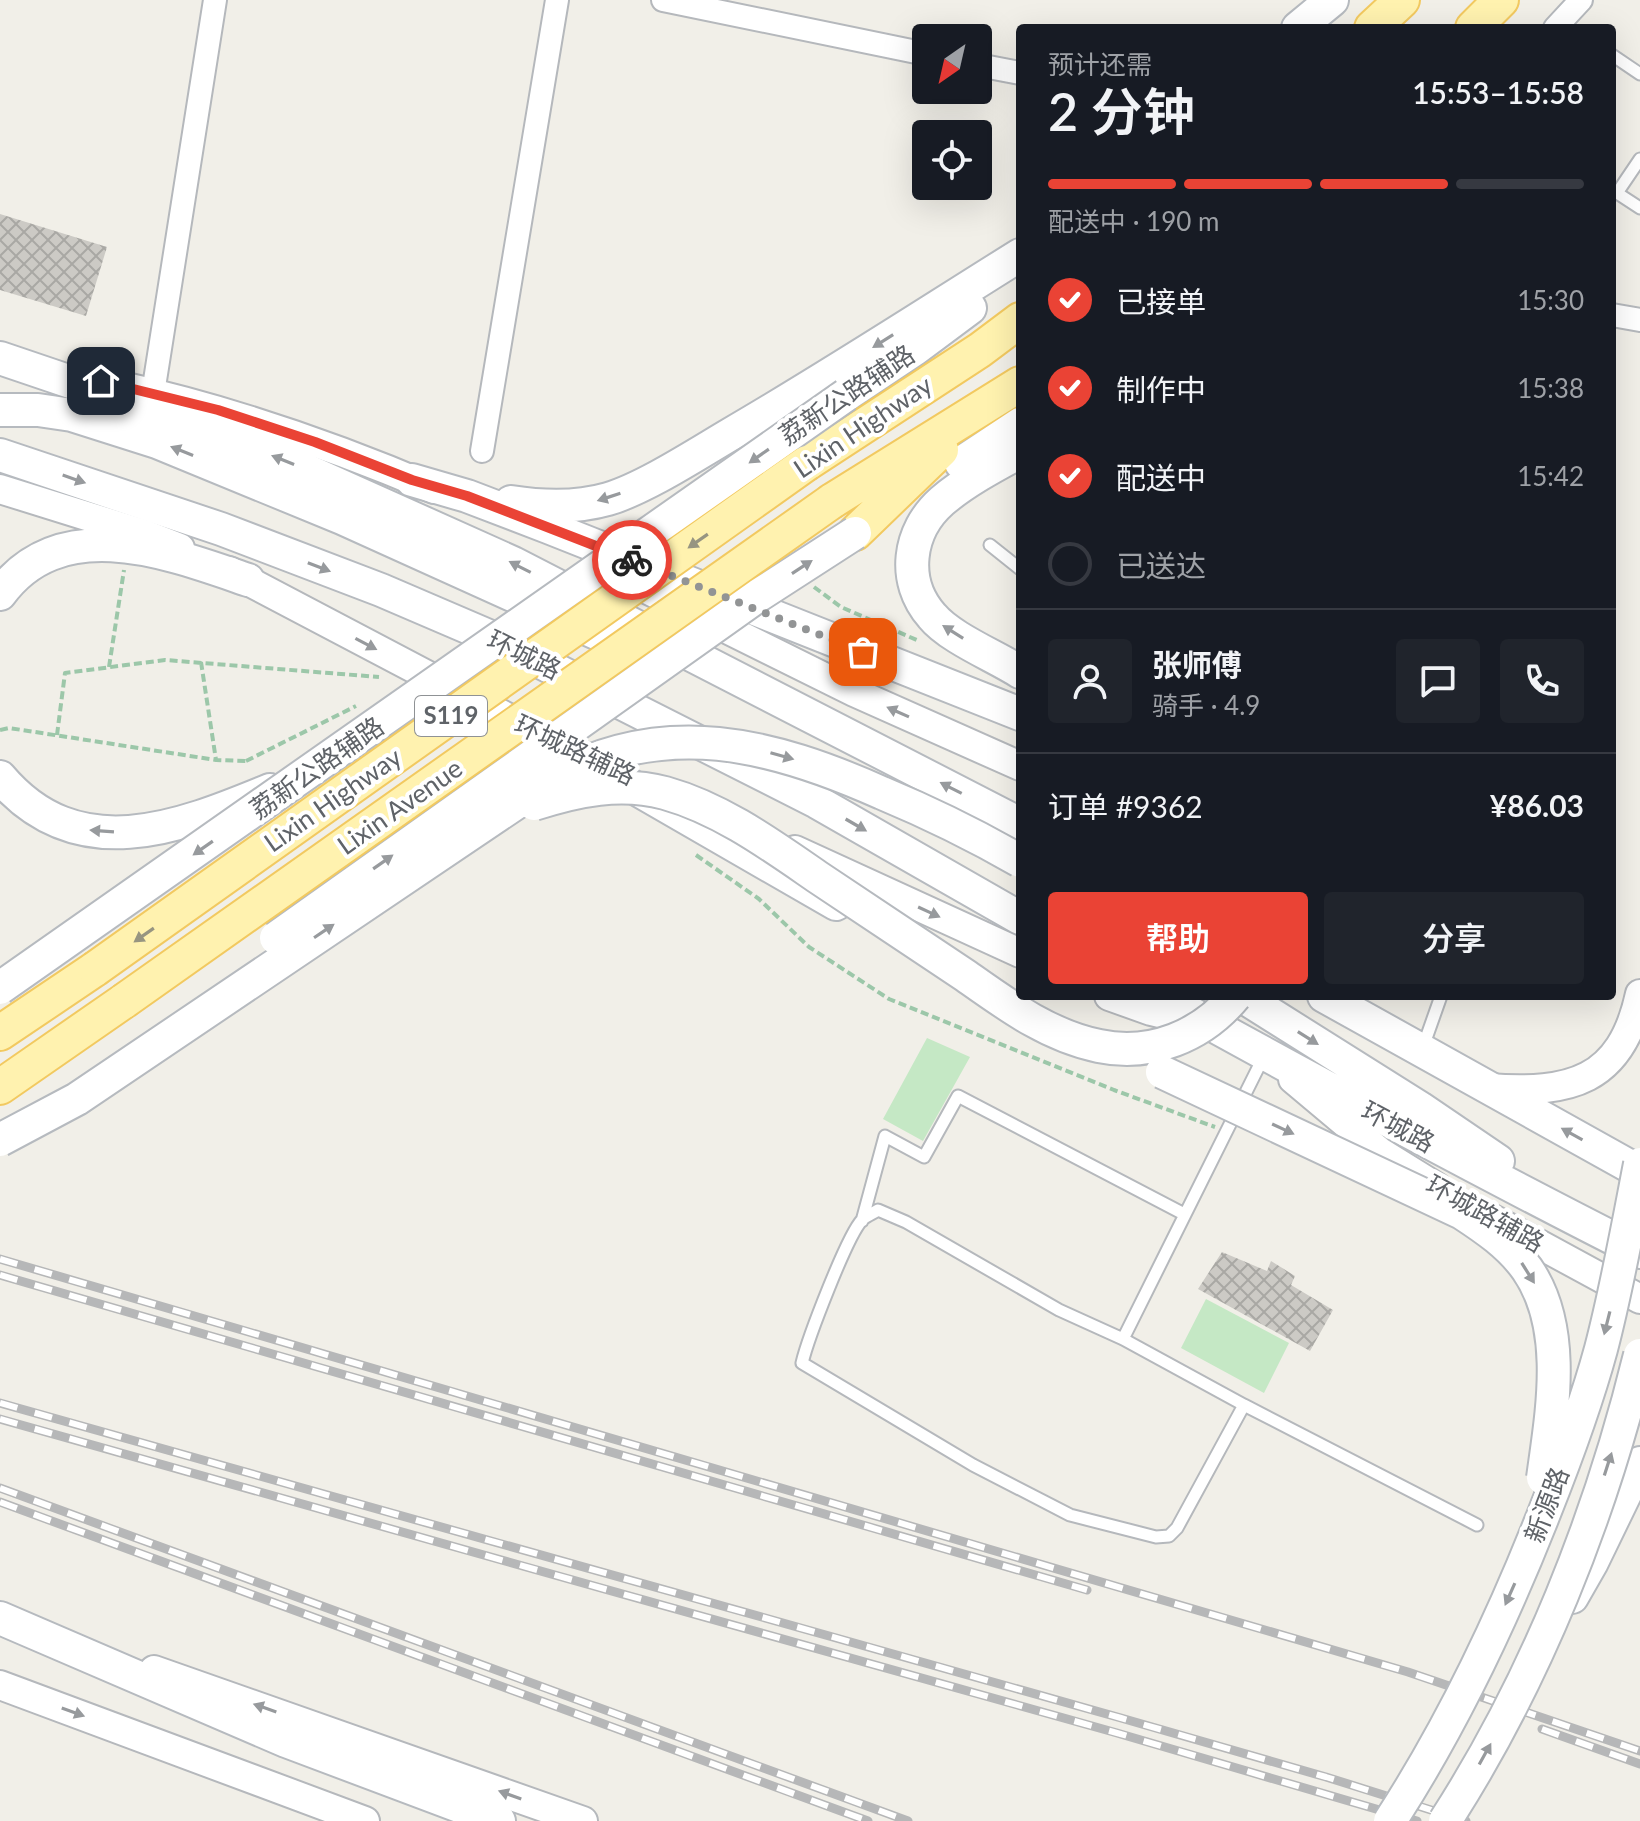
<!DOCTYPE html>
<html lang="zh">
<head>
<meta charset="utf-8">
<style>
	:root { --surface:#171b24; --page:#20242c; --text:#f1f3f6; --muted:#9ea1a6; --line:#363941; --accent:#ea4335 }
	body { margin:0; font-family:Lato,"Noto Sans SC",sans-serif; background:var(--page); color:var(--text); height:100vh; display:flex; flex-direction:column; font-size:30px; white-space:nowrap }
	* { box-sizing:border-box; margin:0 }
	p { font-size:26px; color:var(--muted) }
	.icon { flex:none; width:44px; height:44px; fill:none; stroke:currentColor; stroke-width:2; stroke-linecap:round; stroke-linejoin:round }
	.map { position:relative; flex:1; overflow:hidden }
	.side { position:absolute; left:1016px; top:24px; width:600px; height:976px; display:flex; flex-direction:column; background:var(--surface); border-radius:8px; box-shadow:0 8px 32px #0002 }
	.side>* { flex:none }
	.needle { width:52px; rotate:214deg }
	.tools { position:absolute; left:912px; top:24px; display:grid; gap:16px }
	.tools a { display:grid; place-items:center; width:80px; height:80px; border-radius:8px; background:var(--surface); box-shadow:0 8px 32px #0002; font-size:40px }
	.pin { position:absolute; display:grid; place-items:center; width:68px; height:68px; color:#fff; margin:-34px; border-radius:16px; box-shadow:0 4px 12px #0006 }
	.courier { position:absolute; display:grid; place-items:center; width:80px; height:80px; margin:-40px; border:6px solid #ea4335; border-radius:50%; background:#fff; color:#222; box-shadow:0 2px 10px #0007 }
	.summary em { font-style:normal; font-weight:600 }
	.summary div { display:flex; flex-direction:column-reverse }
	.summary { display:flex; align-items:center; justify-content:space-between; height:136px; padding:0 32px }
	h1 { font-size:52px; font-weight:600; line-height:60px }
	.bar { display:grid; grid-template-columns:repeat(4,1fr); gap:12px 8px; align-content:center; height:96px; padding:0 32px }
	.bar i { height:10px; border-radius:6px; background:var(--line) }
	.bar .selected { background:var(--accent) }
	.bar p { grid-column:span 4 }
	.line { display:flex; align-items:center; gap:20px; padding:0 32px; border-top:2px solid var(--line) }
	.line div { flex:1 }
	.round { display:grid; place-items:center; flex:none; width:84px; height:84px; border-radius:8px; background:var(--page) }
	ol { padding:0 32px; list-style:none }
	li { display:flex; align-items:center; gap:24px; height:88px }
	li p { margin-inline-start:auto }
	li .icon { padding:8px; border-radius:50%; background:var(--accent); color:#fff; stroke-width:4 }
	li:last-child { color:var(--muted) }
	li i { width:44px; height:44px; border:4px solid var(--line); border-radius:50% }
	.primary-button { display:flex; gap:16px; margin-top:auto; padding:16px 32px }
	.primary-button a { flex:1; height:92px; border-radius:8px; background:var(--accent); color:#fff; font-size:32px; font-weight:600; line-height:92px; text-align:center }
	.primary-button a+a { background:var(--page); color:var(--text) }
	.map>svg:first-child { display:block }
</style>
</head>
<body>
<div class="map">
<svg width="1640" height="1821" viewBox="0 0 1640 1821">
	<defs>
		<pattern id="building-cross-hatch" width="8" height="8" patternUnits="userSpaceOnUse" patternTransform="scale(2)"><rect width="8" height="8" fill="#cccac5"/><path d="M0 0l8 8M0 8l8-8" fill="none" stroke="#a9a8a4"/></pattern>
	</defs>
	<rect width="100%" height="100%" fill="#f1efe8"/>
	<path fill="#c5e8c5" d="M927,1038L970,1057L923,1141L883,1119Z
		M1206,1299L1289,1343L1264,1393L1181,1348Z"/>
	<path fill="url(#building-cross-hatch)" d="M0,214L107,247L86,316L0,290Z
		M1222,1252L1267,1271L1271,1261L1295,1276L1291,1285L1333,1310L1310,1351L1198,1289Z"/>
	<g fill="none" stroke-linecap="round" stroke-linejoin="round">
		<g stroke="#b5b8bc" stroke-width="15">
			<path id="service" d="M1612,55L1640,74
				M1640,159L1617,193L1640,208
				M990,545L1020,569
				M1423,1047L1441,996
				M878,1210L906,1222L1059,1310L1123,1339L1244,1405L1177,1528L1169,1536L1156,1537L1070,1515L973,1465L802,1363C808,1338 847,1236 862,1220C866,1216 874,1213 878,1210Z
				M862,1221L885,1136L924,1157L958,1096L1184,1214
				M1123,1339L1264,1056
				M1244,1405L1477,1525"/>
		</g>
		<g stroke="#b5b8bc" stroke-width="26">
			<path id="minor" d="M663,0L926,54
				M1555,28L1581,0
				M978,65L1020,73
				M1612,315L1640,320
				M153,393L215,0
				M482,451L557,0"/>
		</g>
		<g stroke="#b5b8bc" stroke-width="32">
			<path id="tertiary" d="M117,385C226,409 331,445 434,489
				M0,489L144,534L180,548
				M229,571L571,751
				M620,576L854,692L1020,766
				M795,850L1020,953
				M1109,996L1151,1011L1192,1021
				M1293,1079L1380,1152L1438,1188
				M1488,1088C1570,1094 1621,1082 1640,994
				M1478,1211L1640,1299
				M154,1670L583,1821
				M0,1685L365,1821"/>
		</g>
		<g stroke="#b6babf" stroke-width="36">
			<path id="secondary" d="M1298,28L1332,0
				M0,358L174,417L288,462L513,563L1020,824
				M846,395L915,349L970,308
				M0,410H38L72,415L157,442L342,518L647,656
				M1020,452C994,466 964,482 942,501C908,531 901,581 932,616C950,638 995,656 1020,672
				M0,455L221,529L381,590L493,638L817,802L1020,918
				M961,463L1020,424
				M412,480L467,496L548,527L1020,714
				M511,502C543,507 577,508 608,499C645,488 697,454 731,434C829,377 924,315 1020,255
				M0,594C61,511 169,553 248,580
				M569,750L836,904
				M0,777C77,868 178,828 270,790
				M1160,996C1319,1084 1478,1170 1640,1252
				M1242,996L1420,1108L1498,1161
				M1324,996L1640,1172
				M1572,1597L1592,1562L1640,1463
				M0,1618L286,1741L499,1821"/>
		</g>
		<g stroke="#f2c960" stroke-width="38">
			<path id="primary" d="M1372,28L1402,0
				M1473,28L1501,0
				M807,463L980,350L1020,320
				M832,501L1020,384
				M855,533L941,450
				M0,1033L95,969
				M0,1087L124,1001"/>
		</g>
		<path stroke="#9cc7a9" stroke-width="4" stroke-dasharray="8 4" stroke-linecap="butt" d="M814,587L841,607L919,641
			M201,662L216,760
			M109,667L124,570
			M0,730L9,728L216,760L246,761
			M57,735L65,673L165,660L379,677
			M696,855L759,899L809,947L889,999L1114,1090L1215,1127"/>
		<use href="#service" stroke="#fff" stroke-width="11"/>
		<use href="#minor" stroke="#fff" stroke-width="22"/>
		<use href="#tertiary" stroke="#fff" stroke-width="28"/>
		<use href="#secondary" stroke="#fff" stroke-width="32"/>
		<use href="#primary" stroke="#fff2af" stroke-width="34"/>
		<g stroke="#b6b7b8" stroke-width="9">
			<path id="rail" d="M0,1259L1408,1672L1640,1751
				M0,1275L1087,1590
				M0,1403L1121,1718L1326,1777L1466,1821
				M0,1419L1117,1733L1417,1821
				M0,1488L908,1821
				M0,1502L868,1821
				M1542,1729L1640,1764"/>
		</g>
		<use href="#rail" stroke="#fff" stroke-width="6" stroke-dasharray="18" stroke-linecap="butt"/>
		<g stroke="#b6babf" stroke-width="36" stroke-linecap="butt">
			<path id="secondary-bridge" d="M534,804C577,790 621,781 665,793C722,809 771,845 819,878C868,911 917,943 966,976C1007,1005 1049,1036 1099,1046C1151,1057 1202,1036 1235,996
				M276,938L759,595L855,533
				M0,988L846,395
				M1162,1072L1462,1213C1485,1228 1510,1245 1527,1269C1568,1328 1552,1412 1543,1478
				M0,1140L77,1099L553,778C665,716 772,744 882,793C930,813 975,835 1020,861
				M1390,1821C1453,1724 1503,1618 1545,1511C1566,1458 1586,1404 1601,1349C1617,1288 1628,1226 1640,1164
				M1445,1821C1536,1680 1600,1518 1640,1355"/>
		</g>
		<g stroke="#f2c960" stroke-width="38" stroke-linecap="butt">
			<path id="primary-bridge" d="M95,969L807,463
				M124,1001L832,501"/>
		</g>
		<path stroke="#9cc7a9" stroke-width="4" stroke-dasharray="8 4" stroke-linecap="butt" d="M246,761L356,706"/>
		<use href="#secondary-bridge" stroke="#fff" stroke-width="32"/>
		<use href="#primary-bridge" stroke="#fff2af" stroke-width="34"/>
	</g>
	<defs><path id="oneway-solid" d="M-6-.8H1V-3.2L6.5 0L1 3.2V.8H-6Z" transform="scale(2)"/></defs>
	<g fill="#979a9d">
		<use href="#oneway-solid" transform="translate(883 341) rotate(148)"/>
		<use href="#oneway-solid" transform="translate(182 451) rotate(-158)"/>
		<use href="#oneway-solid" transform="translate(759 456) rotate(145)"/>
		<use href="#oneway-solid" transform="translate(283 460) rotate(-158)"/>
		<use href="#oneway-solid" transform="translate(74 479) rotate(19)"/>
		<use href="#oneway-solid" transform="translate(609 497) rotate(162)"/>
		<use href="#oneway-solid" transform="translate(319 567) rotate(21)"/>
		<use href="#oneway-solid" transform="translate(520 567) rotate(-153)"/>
		<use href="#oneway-solid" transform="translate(802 567) rotate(-33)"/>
		<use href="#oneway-solid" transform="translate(953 632) rotate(-148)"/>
		<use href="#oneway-solid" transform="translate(366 644) rotate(28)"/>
		<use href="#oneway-solid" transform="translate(898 712) rotate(-156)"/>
		<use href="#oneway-solid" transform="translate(782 756) rotate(16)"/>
		<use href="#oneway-solid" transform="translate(951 788) rotate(-153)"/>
		<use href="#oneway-solid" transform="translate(856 825) rotate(30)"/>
		<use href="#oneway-solid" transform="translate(102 831) rotate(-176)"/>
		<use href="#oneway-solid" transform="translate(203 848) rotate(145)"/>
		<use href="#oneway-solid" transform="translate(383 862) rotate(-35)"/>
		<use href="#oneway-solid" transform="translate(929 912) rotate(25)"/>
		<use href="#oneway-solid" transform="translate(324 931) rotate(-34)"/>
		<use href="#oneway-solid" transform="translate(1308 1038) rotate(32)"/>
		<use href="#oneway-solid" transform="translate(1283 1129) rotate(25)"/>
		<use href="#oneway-solid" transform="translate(1572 1134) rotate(-151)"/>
		<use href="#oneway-solid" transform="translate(1528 1273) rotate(58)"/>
		<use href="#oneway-solid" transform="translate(1607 1323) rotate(104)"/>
		<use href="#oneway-solid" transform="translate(1608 1464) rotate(-72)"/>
		<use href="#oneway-solid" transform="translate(1510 1594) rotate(114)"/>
		<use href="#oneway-solid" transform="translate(265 1708) rotate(-161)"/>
		<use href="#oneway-solid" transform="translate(73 1712) rotate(20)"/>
		<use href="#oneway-solid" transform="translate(1485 1754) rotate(-61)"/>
		<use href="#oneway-solid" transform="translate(510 1795) rotate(-160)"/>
	</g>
	<g fill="#979581">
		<use href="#oneway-solid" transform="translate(698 541) rotate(145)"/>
		<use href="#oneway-solid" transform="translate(144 935) rotate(145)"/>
	</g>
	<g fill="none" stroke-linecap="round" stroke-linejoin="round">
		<path stroke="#929495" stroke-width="8" stroke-dasharray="0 14.4" d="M632,560L863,652"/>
		<path stroke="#ea4335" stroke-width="10" d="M101,381L218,410L315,442L412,480L467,496L632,560"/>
	</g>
	<g text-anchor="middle" stroke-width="8" stroke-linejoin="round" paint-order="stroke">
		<rect fill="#fff" stroke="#8f9295" stroke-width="2" x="415" y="696" width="72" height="40" rx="6"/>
		<g font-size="24" font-weight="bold" fill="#5f6368">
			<text x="451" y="724">S119</text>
		</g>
		<g font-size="26" fill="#5f6368" stroke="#fff">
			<text transform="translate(847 395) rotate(-34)" y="9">荔新公路辅路</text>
			<text transform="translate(863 427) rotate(-34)" y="9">Lixin Highway</text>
			<text transform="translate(524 655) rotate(26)" y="9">环城路</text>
			<text transform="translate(575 750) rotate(25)" y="9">环城路辅路</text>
			<text transform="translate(317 768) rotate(-35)" y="9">荔新公路辅路</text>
			<text transform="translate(333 800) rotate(-35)" y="9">Lixin Highway</text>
			<text transform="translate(400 807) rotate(-35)" y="9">Lixin Avenue</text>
			<text transform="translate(1398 1127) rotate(28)" y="9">环城路</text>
			<text transform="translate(1485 1214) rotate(29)" y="9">环城路辅路</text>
			<text transform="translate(1547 1505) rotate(-69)" y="9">新源路</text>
		</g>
	</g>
</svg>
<div class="tools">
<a><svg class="needle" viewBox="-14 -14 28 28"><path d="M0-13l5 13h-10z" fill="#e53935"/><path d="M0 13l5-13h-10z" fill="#9ea1a6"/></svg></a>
<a><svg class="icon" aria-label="locate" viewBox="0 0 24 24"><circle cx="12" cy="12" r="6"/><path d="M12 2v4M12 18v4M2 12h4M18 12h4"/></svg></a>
</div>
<div class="pin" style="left:863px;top:652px;background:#ea580c"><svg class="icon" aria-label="bag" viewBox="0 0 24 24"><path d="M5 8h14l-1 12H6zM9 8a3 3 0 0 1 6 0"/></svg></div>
<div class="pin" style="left:101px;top:381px;background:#1f2937"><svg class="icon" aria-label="home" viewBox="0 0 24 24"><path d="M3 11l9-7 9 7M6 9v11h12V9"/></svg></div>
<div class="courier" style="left:632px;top:560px"><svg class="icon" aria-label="bike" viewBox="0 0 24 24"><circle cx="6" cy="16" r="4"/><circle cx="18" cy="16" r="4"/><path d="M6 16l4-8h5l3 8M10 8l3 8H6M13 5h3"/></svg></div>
<section class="side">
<div class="summary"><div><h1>2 分钟</h1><p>预计还需</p></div><em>15:53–15:58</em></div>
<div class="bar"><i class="selected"></i><i class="selected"></i><i class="selected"></i><i></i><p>配送中 · 190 m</p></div>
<ol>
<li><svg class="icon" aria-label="check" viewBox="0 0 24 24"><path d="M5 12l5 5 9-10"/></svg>已接单<p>15:30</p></li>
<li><svg class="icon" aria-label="check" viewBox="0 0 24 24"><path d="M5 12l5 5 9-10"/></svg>制作中<p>15:38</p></li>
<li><svg class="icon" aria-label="check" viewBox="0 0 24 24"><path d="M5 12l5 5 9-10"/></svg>配送中<p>15:42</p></li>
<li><i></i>已送达</li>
</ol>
<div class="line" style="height:144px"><a class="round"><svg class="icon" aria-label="person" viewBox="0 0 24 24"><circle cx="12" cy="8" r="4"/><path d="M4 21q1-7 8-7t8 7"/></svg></a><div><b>张师傅</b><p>骑手 · 4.9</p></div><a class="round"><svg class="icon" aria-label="chat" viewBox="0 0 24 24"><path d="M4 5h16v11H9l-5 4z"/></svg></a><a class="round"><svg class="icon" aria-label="phone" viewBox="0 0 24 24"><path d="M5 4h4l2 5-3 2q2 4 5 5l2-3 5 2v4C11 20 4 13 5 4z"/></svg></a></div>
<div class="line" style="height:104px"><div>订单 #9362</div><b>¥86.03</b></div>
<div class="primary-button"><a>帮助</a><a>分享</a></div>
</section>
</div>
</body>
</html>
